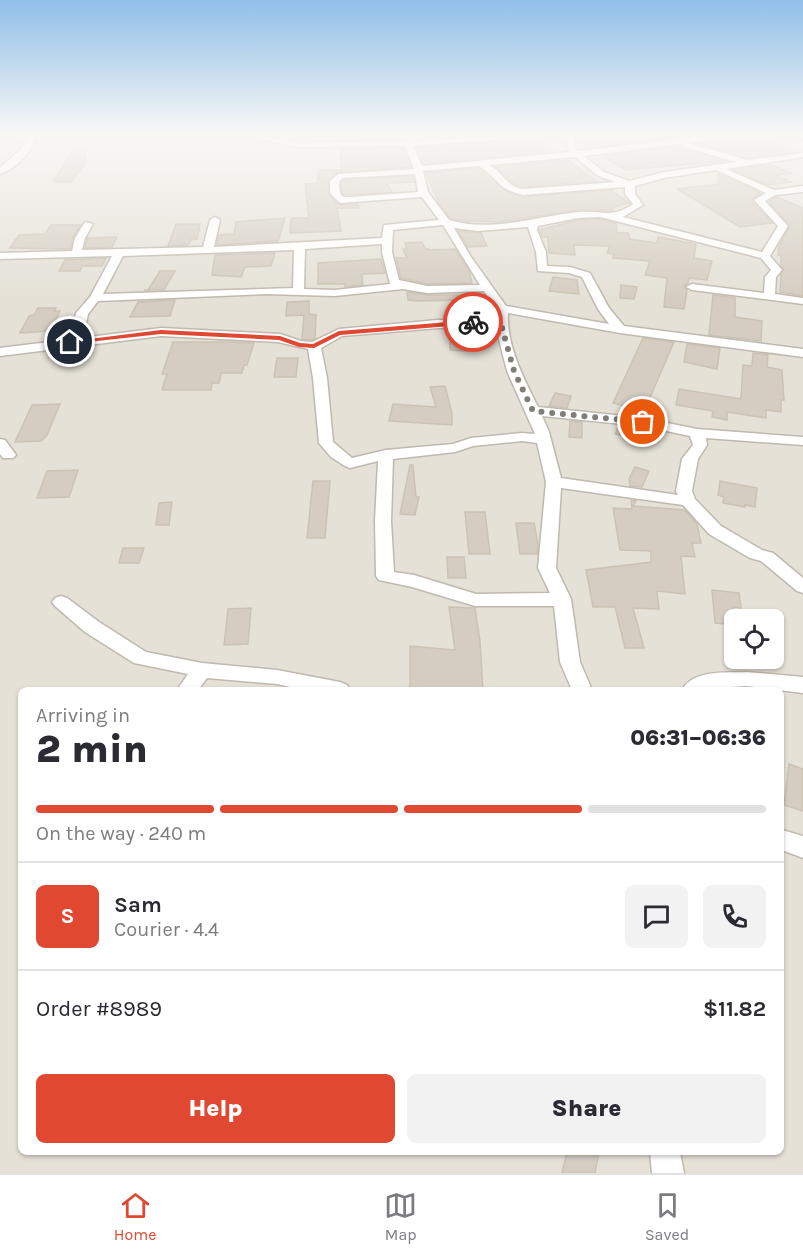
<!DOCTYPE html>
<html lang="en">
<head>
<meta charset="utf-8">
<style>
	:root { --surface:#fff; --page:#f2f2f3; --text:#2b2b33; --muted:#7c7c81; --line:#e1e1e2; --accent:#e04831 }
	body { margin:0; font-family:Karla,sans-serif; background:var(--page); color:var(--text); height:100vh; display:flex; flex-direction:column; font-size:22px; white-space:nowrap }
	* { box-sizing:border-box; margin:0 }
	p { font-size:20px; color:var(--muted) }
	.icon { flex:none; width:33px; height:33px; fill:none; stroke:currentColor; stroke-width:2; stroke-linecap:round; stroke-linejoin:round }
	.map { position:relative; flex:1; overflow:hidden }
	.side { position:absolute; left:18px; top:687px; width:766px; height:468px; display:flex; flex-direction:column; background:var(--surface); border-radius:9px; box-shadow:0 2px 4px #0004 }
	.side>* { flex:none }
	.buttons { position:absolute; left:724px; top:609px; display:grid; gap:12px }
	.buttons a { display:grid; place-items:center; width:60px; height:60px; border-radius:9px; background:var(--surface); box-shadow:0 2px 4px #0004; font-size:30px }
	.pin { position:absolute; display:grid; place-items:center; width:51px; height:51px; color:#fff; margin:-26px; border:3px solid #fff; border-radius:50%; box-shadow:0 2px 6px #0007 }
	.courier { position:absolute; display:grid; place-items:center; width:60px; height:60px; margin:-30px; border:4px solid #e04831; border-radius:50%; background:#fff; color:#222; box-shadow:0 2px 8px #0007 }
	.summary em { font-style:normal; font-weight:800 }
	.summary div { display:flex; flex-direction:column-reverse }
	.summary { display:flex; align-items:center; justify-content:space-between; height:102px; padding:0 18px }
	h1 { font-size:39px; font-weight:800; line-height:45px }
	.bar { display:grid; grid-template-columns:repeat(4,1fr); gap:9px 6px; align-content:center; height:72px; padding:0 18px }
	.bar i { height:8px; border-radius:4px; background:var(--line) }
	.bar .current { background:var(--accent) }
	.bar p { grid-column:span 4 }
	.line { display:flex; align-items:center; gap:15px; padding:0 18px; border-top:2px solid var(--line) }
	.line div { flex:1 }
	.round { display:grid; place-items:center; flex:none; width:63px; height:63px; border-radius:9px; background:var(--page) }
	.cta { display:flex; gap:12px; margin-top:auto; padding:12px 18px }
	.cta a { flex:1; height:69px; border-radius:9px; background:var(--accent); color:#fff; font-size:24px; font-weight:800; line-height:69px; text-align:center }
	.cta a+a { background:var(--page); color:var(--text) }
	.menu { display:flex; justify-content:space-around; align-items:center; height:84px; border-top:2px solid var(--line); background:var(--surface); font-size:16px; color:var(--muted) }
	.menu a { display:grid; justify-items:center; gap:3px }
	.menu .current { color:var(--accent) }
	.map>svg:first-child { display:block }
</style>
</head>
<body>
<div class="map">
<svg width="803" height="1173" viewBox="0 0 803 1173">
	<rect width="100%" height="100%" fill="#f2efe8"/>
	<path fill="#e5e1d7" fill-rule="evenodd" d="M0,135H803V1173H0ZM735,620H774V658H735ZM21,690H782V1152H21Z"/>
	<path fill="#d5cdc2" stroke="#ccc2b3" stroke-width="1.5" d="M548,135L542,143L554,151L423,164L416,148L531,139L537,136Z
		M651,135H695L588,148L578,141Z
		M737,135H755L795,152L748,158L699,144L731,139Z
		M682,146L683,149L725,161L626,170L602,156Z
		M75,148H87L84,165L71,182H56L57,180H54Z
		M403,148L411,167L338,172L329,179L328,193L338,205L358,204L359,208H337L341,231L290,233L291,218H309L305,184L317,183L319,170H342L340,149Z
		M567,160L597,181L523,187L513,183L496,167Z
		M770,164L791,173L776,175L791,182L768,185L734,170Z
		M477,168L506,191L522,197L611,190L629,203L614,207L612,210H579L498,222L466,221L450,218L439,203L426,173Z
		M718,174L761,193L753,198L752,202L772,223L740,227L677,189L719,184Z
		M413,176L414,182L387,183L392,192L351,195H344L342,192L341,183L344,180Z
		M776,197L803,208V296L780,292L781,275L784,270L781,265V256L778,255L779,246L790,226L769,202Z
		M285,218L278,241L217,245L219,235L234,234L236,222Z
		M600,219L616,223L617,233H628L630,239L657,243L658,237L696,244L694,258L712,261L707,280L689,278L688,283L684,286L687,290L684,309L664,307L667,278L645,275L650,261L613,258L614,254L607,253L610,246L574,245L575,255L549,253L548,237H542L539,230L578,220Z
		M176,224H200L197,239H192L188,245L168,246Z
		M51,225H81L73,237L70,249L10,248L19,235L45,234Z
		M458,231L481,233L487,246L468,247Z
		M117,237L112,247L85,248L87,238Z
		M422,242L425,248L430,250L455,249L469,271L472,283L427,284L401,278L396,258H407L403,249H407L405,243Z
		M275,253L271,266L245,267L241,277L212,275L215,255Z
		M106,258L102,266H82L80,271H59L65,260Z
		M381,259L385,273L362,274L363,285L345,287V284H318V263Z
		M160,271H175L164,290H144H148Z
		M553,277L577,280L579,294L549,291Z
		M621,285L637,287L634,299L620,298Z
		M407,292L427,295H470L459,296L460,300L418,301L408,300Z
		M713,295L735,298V317L762,321L761,341L709,335Z
		M175,300L170,316L130,317L138,302Z
		M309,301V314L316,315L315,338L312,340L302,339L304,315L286,316L287,302Z
		M38,308H56L54,311H60L50,331L20,333L29,316L34,315Z
		M450,333H464V337L474,339L467,351L450,350Z
		M643,338L674,342L642,416L626,414L629,407L613,403Z
		M173,342H225L254,343L247,365H244L242,373H221L219,383H212L211,390H162L167,374H162Z
		M687,344L720,348L717,369L684,362Z
		M753,353L768,355L767,367L782,370L784,400H781V412L766,410V418L727,412V420L712,417L713,411L676,405L679,389L741,399L743,365L752,366Z
		M277,358H298L296,377H274Z
		M445,386L452,413V425L389,421L393,404L436,407L430,387Z
		M555,393L571,396L567,408L549,406Z
		M60,404L47,435L41,441L15,442L32,405Z
		M570,421L582,422V438L569,437Z
		M619,426L637,428L633,438L615,434Z
		M410,465H413L416,497H419L415,515L400,514Z
		M635,467L649,471L642,487L630,486L629,479Z
		M78,470L69,497L37,498L47,471Z
		M313,481H330L325,538H307Z
		M720,481L757,488L755,507L745,505V507L723,503L724,497L718,495Z
		M631,500L636,501L633,506L685,510L697,524L701,543H692L695,557L681,556L685,594L657,591L659,609L633,608L644,648H625L615,607H593L586,570L651,562V551L620,550L613,508L632,509Z
		M172,502L169,525H156L159,503Z
		M465,512H485L490,554H469Z
		M516,523H534L538,544L537,554H520Z
		M123,548H144L139,563H119Z
		M447,557H464L466,578H448Z
		M712,590L739,593L741,608L733,607L735,625L715,623Z
		M449,607L475,608L480,641L483,690H410V646L455,650Z
		M251,608L248,644L224,645L228,609Z
		M789,764L803,769V811L784,805Z
		M567,1152H599L595,1173H562Z"/>
	<g fill="none" stroke-linecap="round" stroke-linejoin="round">
		<g stroke="#bfb9af" stroke-width="3">
			<path id="minor" d="M28,135H36C32,152 17,168 0,174V168L21,149Z
				M239,135H257L299,143L406,141L407,135H415L414,141L535,135L531,137L413,146L422,166L570,152L567,149V142L560,135H569L574,139L575,148L579,151L713,135H735L731,137L688,143L748,160L803,153V157L726,169L774,190L803,186V192L775,195L765,201L788,226L770,256L782,270L776,277L775,294L803,298V304L692,290L686,287L692,284L764,293L765,277L771,270L761,258L600,217L578,218L538,226L537,230L546,252L547,266L570,267L590,273L609,308L624,326L803,349V357L620,333L508,313C506,345 524,379 538,407L643,418L697,429L803,437V445L706,438L707,445L698,459L692,491L695,499L721,526L762,550L773,553L803,578V593L797,591L761,561L750,558L709,534L683,505L561,488L556,568L571,599L580,662L592,690H572L560,662L554,606H475L412,587L379,580L376,576L375,521L378,461L350,468L345,466L331,457L319,443L313,378L308,349L278,342L161,336L0,356V348L65,340L72,333L76,313L90,297L112,256L0,259V253L72,251L75,238L85,222L93,224L85,238L82,250L203,247L210,220L215,217L220,220L214,247L382,238L384,225L439,220L422,197L340,203L330,193V181L338,174L414,169L405,146L299,147ZM685,143L684,147L736,162L664,172L629,181L604,172L584,156ZM575,157L598,176L616,182L523,189C504,185 504,173 489,165ZM478,166C500,178 494,188 523,195L625,187V194L633,204C611,219 603,210 579,212C537,216 492,233 449,220L428,192L423,171ZM716,170L766,193L754,200L778,226L762,252L623,217L643,205L635,194V186L664,178ZM415,174L418,192L351,197H343L340,193L339,182L343,178ZM443,225L480,285L427,286L399,280L392,252L393,230ZM528,227L536,252L538,271L569,273L582,277L598,309L609,324L506,306L471,257L454,228L478,231ZM382,244V252L390,284L335,290L304,289L305,249ZM294,250L293,288L103,294L123,256ZM403,289L427,293L484,291L496,309L495,320H438L339,329L312,342L301,341L280,334L161,328L81,338L84,334L88,314L98,301L266,294L335,296ZM438,328H496L507,371L535,434L522,433L471,438L453,444L386,450L352,458L333,442L327,378L321,348L342,336ZM542,416L643,426L690,436L693,445L682,459L676,491L678,495L561,478L549,432ZM522,441L537,443L546,482L538,568L550,593L476,594L414,575L394,572L391,521L393,459L455,452L473,446Z
				M793,135H803V139Z
				M0,439L5,440L16,455L13,458H3L0,454Z
				M61,596L67,598L99,622L146,652L202,663L277,670L340,682L347,685L350,690H303L277,684L207,678L198,690H177L188,674L134,663L85,632L55,606L52,602L55,598Z
				M747,672L803,677V693L747,686L682,690C693,669 727,673 747,672Z
				M782,830L803,836V858L782,850Z
				M650,1152H680L684,1173H652Z"/>
		</g>
		<use href="#minor" fill="#fff" fill-rule="evenodd"/>
	</g>
	<linearGradient id="sky" x2="0" y2="1"><stop stop-color="#90bfe8"/><stop offset="0.45" stop-color="#f9f8f5"/><stop offset="1" stop-color="#f9f8f5" stop-opacity="0"/></linearGradient>
	<rect width="803" height="299" fill="url(#sky)"/>
	<path fill="#e04831" d="M473,320L475,324L340,335L314,348L299,347L279,340L161,334L70,344L66,342L161,330L280,336L300,343L313,344L339,331Z"/>
	<g fill="none" stroke-linecap="round" stroke-linejoin="round">
		<path stroke="#827d76" stroke-width="6" stroke-dasharray="0 10.8" d="M473,322L501,324L514,371L533,411L643,422"/>
	</g>
</svg>
<div class="buttons">
<a><svg class="icon" aria-label="locate" viewBox="0 0 24 24"><circle cx="12" cy="12" r="6"/><path d="M12 2v4M12 18v4M2 12h4M18 12h4"/></svg></a>
</div>
<div class="pin" style="left:643px;top:422px;background:#ea580c"><svg class="icon" aria-label="bag" viewBox="0 0 24 24"><path d="M5 8h14l-1 12H6zM9 8a3 3 0 0 1 6 0"/></svg></div>
<div class="pin" style="left:70px;top:342px;background:#1f2937"><svg class="icon" aria-label="home" viewBox="0 0 24 24"><path d="M3 11l9-7 9 7M6 9v11h12V9"/></svg></div>
<div class="courier" style="left:473px;top:322px"><svg class="icon" aria-label="bike" viewBox="0 0 24 24"><circle cx="6" cy="16" r="4"/><circle cx="18" cy="16" r="4"/><path d="M6 16l4-8h5l3 8M10 8l3 8H6M13 5h3"/></svg></div>
<section class="side">
<div class="summary"><div><h1>2 min</h1><p>Arriving in</p></div><em>06:31–06:36</em></div>
<div class="bar"><i class="current"></i><i class="current"></i><i class="current"></i><i></i><p>On the way · 240 m</p></div>
<div class="line" style="height:108px"><b class="round" style="background:var(--accent);color:#fff">S</b><div><b>Sam</b><p>Courier · 4.4</p></div><a class="round"><svg class="icon" aria-label="chat" viewBox="0 0 24 24"><path d="M4 5h16v11H9l-5 4z"/></svg></a><a class="round"><svg class="icon" aria-label="phone" viewBox="0 0 24 24"><path d="M5 4h4l2 5-3 2q2 4 5 5l2-3 5 2v4C11 20 4 13 5 4z"/></svg></a></div>
<div class="line" style="height:78px"><div>Order #8989</div><b>$11.82</b></div>
<div class="cta"><a>Help</a><a>Share</a></div>
</section>
</div>
<nav class="menu">
<a class="current"><svg class="icon" aria-label="home" viewBox="0 0 24 24"><path d="M3 11l9-7 9 7M6 9v11h12V9"/></svg>Home</a>
<a><svg class="icon" aria-label="map" viewBox="0 0 24 24"><path d="M3 6l6-2 6 2 6-2v14l-6 2-6-2-6 2zM9 4v14M15 6v14"/></svg>Map</a>
<a><svg class="icon" aria-label="saved" viewBox="0 0 24 24"><path d="M7 4h10v16l-5-4-5 4z"/></svg>Saved</a>
</nav>
</body>
</html>
